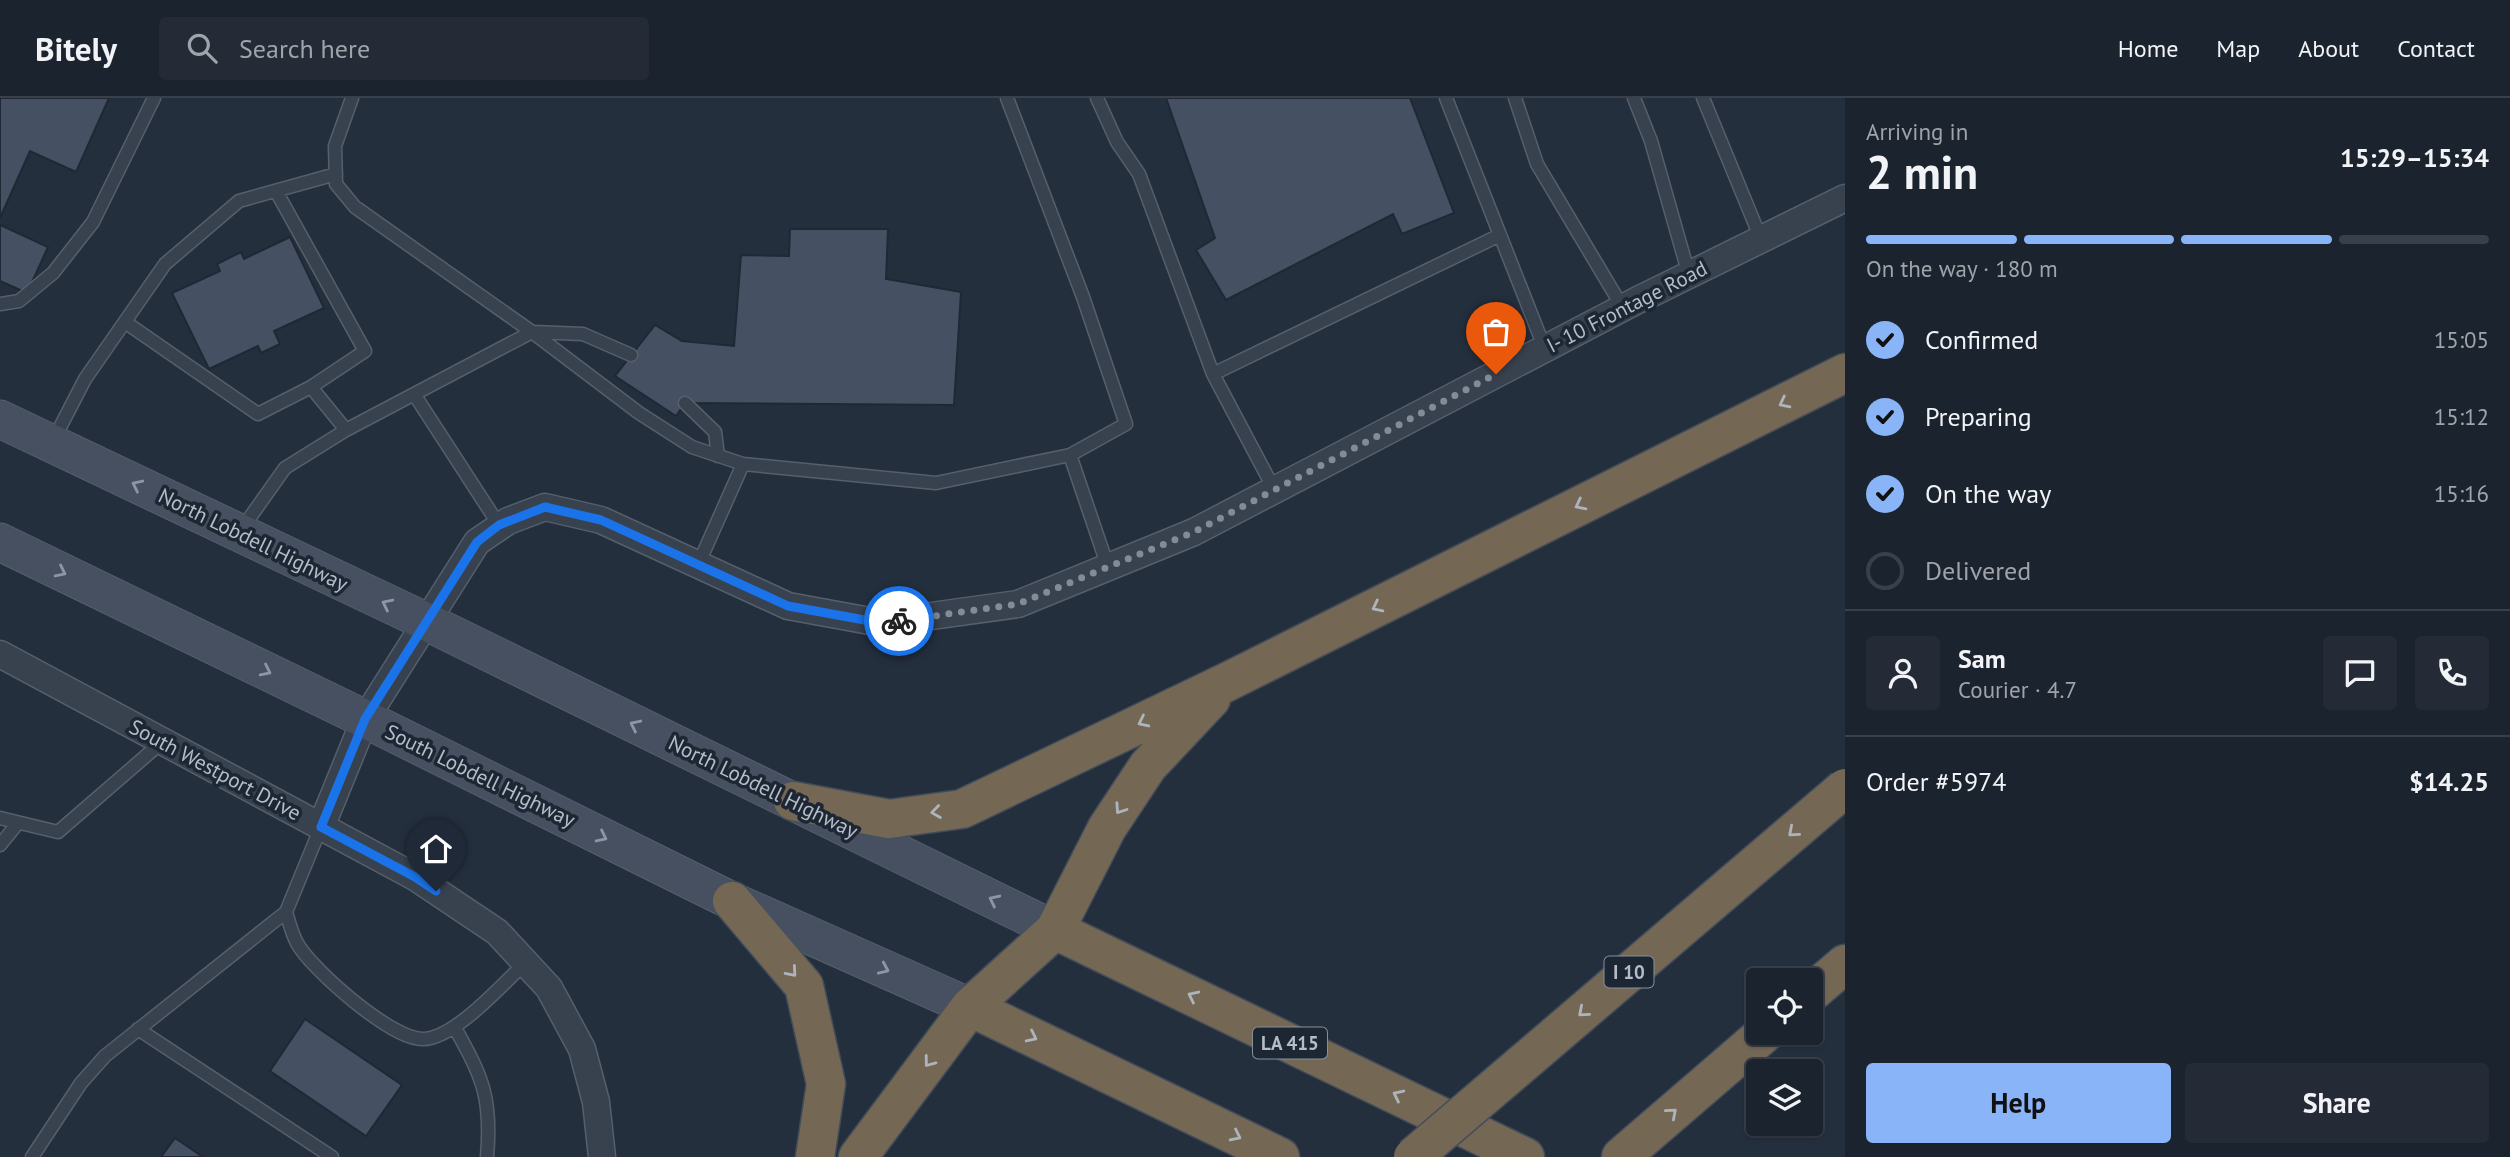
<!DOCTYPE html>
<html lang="en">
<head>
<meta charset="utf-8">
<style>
	:root { --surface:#1b232e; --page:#242b36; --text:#f1f3f6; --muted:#a0a4aa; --line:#39404a; --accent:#8ab4f8 }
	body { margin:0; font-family:"PT Sans",sans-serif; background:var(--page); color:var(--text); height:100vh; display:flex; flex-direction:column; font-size:26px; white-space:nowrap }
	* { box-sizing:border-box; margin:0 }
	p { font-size:23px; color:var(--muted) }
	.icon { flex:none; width:38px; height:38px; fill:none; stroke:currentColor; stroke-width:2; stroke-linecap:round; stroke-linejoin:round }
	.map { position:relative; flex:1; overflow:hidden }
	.sheet { display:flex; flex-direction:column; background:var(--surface); width:665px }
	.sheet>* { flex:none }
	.controls { position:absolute; left:1746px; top:870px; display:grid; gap:14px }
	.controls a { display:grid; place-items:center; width:77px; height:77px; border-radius:7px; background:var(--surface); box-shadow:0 2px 5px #0004,0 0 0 2px var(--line); font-size:35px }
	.pin { position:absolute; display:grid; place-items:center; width:60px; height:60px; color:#fff; margin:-72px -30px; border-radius:50% 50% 50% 0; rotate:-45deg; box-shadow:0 0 7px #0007 }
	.pin .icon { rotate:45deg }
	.courier { position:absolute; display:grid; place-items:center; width:70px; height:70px; margin:-35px; border:5px solid #1a73e8; border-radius:50%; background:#fff; color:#222; box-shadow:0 2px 9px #0007 }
	.head em { font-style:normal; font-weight:600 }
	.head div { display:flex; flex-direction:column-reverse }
	.head { display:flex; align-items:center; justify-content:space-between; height:119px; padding:0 21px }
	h1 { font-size:46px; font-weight:600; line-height:52px }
	.bar { display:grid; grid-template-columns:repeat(4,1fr); gap:10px 7px; align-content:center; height:84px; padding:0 21px }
	.bar i { height:9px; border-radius:5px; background:var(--line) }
	.bar .selected { background:var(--accent) }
	.bar p { grid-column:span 4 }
	.line { display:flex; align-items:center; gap:18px; padding:0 21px; border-top:2px solid var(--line) }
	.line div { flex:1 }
	.round { display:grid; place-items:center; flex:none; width:74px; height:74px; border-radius:7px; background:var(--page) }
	ol { padding:0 21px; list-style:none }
	li { display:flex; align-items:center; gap:21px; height:77px }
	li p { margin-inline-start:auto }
	li .icon { padding:7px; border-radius:50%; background:var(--accent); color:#111; stroke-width:4 }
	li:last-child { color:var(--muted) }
	li i { width:38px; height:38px; border:4px solid var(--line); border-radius:50% }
	.primary-button { display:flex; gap:14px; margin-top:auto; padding:14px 21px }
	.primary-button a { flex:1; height:80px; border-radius:7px; background:var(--accent); color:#111; font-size:28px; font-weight:600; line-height:80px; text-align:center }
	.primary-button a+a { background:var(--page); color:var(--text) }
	header { display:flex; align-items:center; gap:42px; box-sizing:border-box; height:98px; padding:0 35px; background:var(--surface); border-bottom:2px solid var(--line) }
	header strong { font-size:33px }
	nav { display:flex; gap:38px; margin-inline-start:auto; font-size:24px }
	.search { width:490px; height:63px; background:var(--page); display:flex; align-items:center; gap:18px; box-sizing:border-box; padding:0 24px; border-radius:7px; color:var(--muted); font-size:26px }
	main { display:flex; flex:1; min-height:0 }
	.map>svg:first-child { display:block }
</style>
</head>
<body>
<header>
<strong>Bitely</strong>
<div class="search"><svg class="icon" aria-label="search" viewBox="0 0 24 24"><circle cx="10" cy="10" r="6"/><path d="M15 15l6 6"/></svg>Search here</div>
<nav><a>Home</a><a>Map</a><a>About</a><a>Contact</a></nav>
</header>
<main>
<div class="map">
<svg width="1845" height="1059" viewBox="0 0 1845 1059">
	<rect width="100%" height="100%" fill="#242f3e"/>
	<path fill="#455162" stroke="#1f2835" stroke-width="2" d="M0,0H109L76,74L30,53L0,120Z
		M1166,0H1410L1454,115L1402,136L1393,116L1226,202L1196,152L1215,140Z
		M0,127L48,149L27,195L0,183Z
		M790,131H888L886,181L961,194L954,307L685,305L676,318L615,278L655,227L682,243L734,248L741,157L789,158Z
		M290,139L324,210L274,233L280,246L261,255L258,248L209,271L172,195L220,173L217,166L241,154L244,161Z
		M305,921L402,987L366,1038L270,973Z
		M175,1040L203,1059H161Z"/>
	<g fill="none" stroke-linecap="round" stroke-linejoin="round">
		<g stroke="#565f6c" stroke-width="15">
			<path id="lane" d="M352,0L335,48L336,86L355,109L532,234L639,315L692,349L743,366
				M1007,0L1083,199L1126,326L1070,357
				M1097,0L1117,44L1139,76L1213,276L1274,391
				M1446,0L1545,251
				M1515,0L1537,66L1623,210
				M1634,0L1651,43L1689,177
				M1703,0L1761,141
				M276,93L365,253L311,289L346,332
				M0,206L19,203L53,175L93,124L154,0
				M125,224L258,316L311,289
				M1213,276L1500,137
				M414,296L499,427
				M685,305L715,334L718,358
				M54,341L85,281L165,166L239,103L336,76
				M241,432L285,370L346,332L532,234L583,236L631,257
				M698,467L743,366L936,385L1070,357L1108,469
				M0,720L58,734L162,644
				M321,729L286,814C289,824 292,836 297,845C311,871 392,942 423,941C454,941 503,886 525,865
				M0,747L18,725
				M455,930C483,980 492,1000 487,1059
				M138,931L332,1059
				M32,1059L81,985L105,958L286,814"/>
		</g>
		<g stroke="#565f6c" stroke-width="29">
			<path id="street" d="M0,556L415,779L497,834L549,890L582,951L596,1004L602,1059
				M321,729L365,621L477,444L508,423L545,409L601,422L788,508L881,525L1018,506L1194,434L1636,203L1845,100"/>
		</g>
		<g stroke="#565f6c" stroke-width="39">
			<path id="secondary" d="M0,321L427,524L1055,832
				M0,444L365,621L732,803L970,909"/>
		</g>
		<g stroke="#434c59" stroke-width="41">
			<path id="highway" d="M793,703L889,721L962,711L1227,584L1845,275
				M732,803L804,888L826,986L815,1059
				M1055,832L1525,1059
				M1811,895L1845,866
				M970,909L1280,1059
				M858,1059L970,909L1055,832L1107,730L1148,668L1211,601
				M1621,1059L1766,934"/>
		</g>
		<use href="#lane" stroke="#38414e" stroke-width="12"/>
		<use href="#street" stroke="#38414e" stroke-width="26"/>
		<use href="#secondary" stroke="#465061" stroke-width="37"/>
		<use href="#highway" stroke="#746855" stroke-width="38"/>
		<g stroke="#434c59" stroke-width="41" stroke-linecap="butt">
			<path id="highway-bridge" d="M1413,1059L1845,690"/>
		</g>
		<use href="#highway-bridge" stroke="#746855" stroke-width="38"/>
	</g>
	<defs><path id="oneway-chevron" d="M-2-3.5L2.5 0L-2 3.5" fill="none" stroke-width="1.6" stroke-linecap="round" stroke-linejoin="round" transform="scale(1.75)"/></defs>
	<g stroke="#aeb4bd">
		<use href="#oneway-chevron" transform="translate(1784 305) rotate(153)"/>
		<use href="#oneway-chevron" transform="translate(1580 407) rotate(153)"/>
		<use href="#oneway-chevron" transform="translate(1377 509) rotate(153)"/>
		<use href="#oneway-chevron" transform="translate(1143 624) rotate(154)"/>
		<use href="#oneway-chevron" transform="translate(1120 711) rotate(124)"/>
		<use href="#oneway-chevron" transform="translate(936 714) rotate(172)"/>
		<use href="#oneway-chevron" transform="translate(1793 734) rotate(139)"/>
		<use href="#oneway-chevron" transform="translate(792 874) rotate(49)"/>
		<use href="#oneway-chevron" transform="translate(1193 898) rotate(-154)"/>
		<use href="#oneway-chevron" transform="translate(1583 914) rotate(139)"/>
		<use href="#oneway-chevron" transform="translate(1032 939) rotate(26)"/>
		<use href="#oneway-chevron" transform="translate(929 964) rotate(127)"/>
		<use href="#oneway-chevron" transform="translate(1398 997) rotate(-154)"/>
		<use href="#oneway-chevron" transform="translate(1672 1015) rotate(-41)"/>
		<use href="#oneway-chevron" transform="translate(1236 1038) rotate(26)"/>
	</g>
	<g stroke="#8e96a5">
		<use href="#oneway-chevron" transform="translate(137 387) rotate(-154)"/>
		<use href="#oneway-chevron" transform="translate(61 474) rotate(26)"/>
		<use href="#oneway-chevron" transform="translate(387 506) rotate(-154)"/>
		<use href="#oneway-chevron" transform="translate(266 573) rotate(26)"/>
		<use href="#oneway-chevron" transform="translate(635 627) rotate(-154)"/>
		<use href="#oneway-chevron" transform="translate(602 739) rotate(26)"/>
		<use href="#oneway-chevron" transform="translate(994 802) rotate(-154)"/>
		<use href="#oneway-chevron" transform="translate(884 871) rotate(24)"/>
	</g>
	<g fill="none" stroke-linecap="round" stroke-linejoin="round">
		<path stroke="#828b98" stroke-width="7" stroke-dasharray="0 12.6" d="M899,523L1018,506L1108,469L1194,434L1496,276"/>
		<path stroke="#1a73e8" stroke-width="9" d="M436,793L415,779L321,729L365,621L477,444L499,427L545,409L601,422L788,508L881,525L899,523"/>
	</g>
	<g text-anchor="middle" stroke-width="7" stroke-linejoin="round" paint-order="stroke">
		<g fill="#1d2633" stroke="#878f9c" stroke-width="2">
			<rect x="1604.5" y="858.5" width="49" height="31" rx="5"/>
			<rect x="1253" y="929.5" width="74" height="31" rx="5"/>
		</g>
		<g font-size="19" font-weight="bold" fill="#b4bcc9">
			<text x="1629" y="881">I 10</text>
			<text x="1290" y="952">LA 415</text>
		</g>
		<g font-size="21" fill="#b4bcc9" stroke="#1d2633">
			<text transform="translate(1627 209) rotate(-27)" y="7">I- 10 Frontage Road</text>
			<text transform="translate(253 442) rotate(26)" y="7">North Lobdell Highway</text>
			<text transform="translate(215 672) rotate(28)" y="7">South Westport Drive</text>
			<text transform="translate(480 678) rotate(26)" y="7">South Lobdell Highway</text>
			<text transform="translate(763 689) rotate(26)" y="7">North Lobdell Highway</text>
		</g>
	</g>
</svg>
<div class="controls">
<a><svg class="icon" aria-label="locate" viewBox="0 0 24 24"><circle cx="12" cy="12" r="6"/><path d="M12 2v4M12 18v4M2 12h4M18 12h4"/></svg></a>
<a><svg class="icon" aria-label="layers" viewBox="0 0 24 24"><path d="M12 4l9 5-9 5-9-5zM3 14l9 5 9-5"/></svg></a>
</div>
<div class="pin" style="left:1496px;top:276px;background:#ea580c"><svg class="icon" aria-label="bag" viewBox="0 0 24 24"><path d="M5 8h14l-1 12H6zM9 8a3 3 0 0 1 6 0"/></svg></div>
<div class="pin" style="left:436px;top:793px;background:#1f2937"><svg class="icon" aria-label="home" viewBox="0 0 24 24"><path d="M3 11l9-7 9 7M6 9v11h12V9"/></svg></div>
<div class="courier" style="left:899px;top:523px"><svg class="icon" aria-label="bike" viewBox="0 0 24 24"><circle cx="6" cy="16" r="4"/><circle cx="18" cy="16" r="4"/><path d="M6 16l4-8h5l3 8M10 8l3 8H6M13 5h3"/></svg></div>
</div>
<section class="sheet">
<div class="head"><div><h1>2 min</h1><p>Arriving in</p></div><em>15:29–15:34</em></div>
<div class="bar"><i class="selected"></i><i class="selected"></i><i class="selected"></i><i></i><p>On the way · 180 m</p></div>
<ol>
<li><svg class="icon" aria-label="check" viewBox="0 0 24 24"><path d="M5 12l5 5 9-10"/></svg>Confirmed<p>15:05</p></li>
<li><svg class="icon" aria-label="check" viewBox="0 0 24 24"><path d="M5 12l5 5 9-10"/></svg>Preparing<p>15:12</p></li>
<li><svg class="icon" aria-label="check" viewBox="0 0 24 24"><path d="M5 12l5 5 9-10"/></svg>On the way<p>15:16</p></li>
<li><i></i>Delivered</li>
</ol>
<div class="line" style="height:126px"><a class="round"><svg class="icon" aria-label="person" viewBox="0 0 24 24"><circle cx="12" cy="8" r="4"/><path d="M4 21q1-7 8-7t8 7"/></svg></a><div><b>Sam</b><p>Courier · 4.7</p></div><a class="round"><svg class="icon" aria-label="chat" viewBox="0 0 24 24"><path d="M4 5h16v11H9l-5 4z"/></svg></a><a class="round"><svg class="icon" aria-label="phone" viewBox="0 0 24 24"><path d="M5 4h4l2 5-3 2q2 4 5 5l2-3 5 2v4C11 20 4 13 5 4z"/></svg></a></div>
<div class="line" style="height:91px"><div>Order #5974</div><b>$14.25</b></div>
<div class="primary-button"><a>Help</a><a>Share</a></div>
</section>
</main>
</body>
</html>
